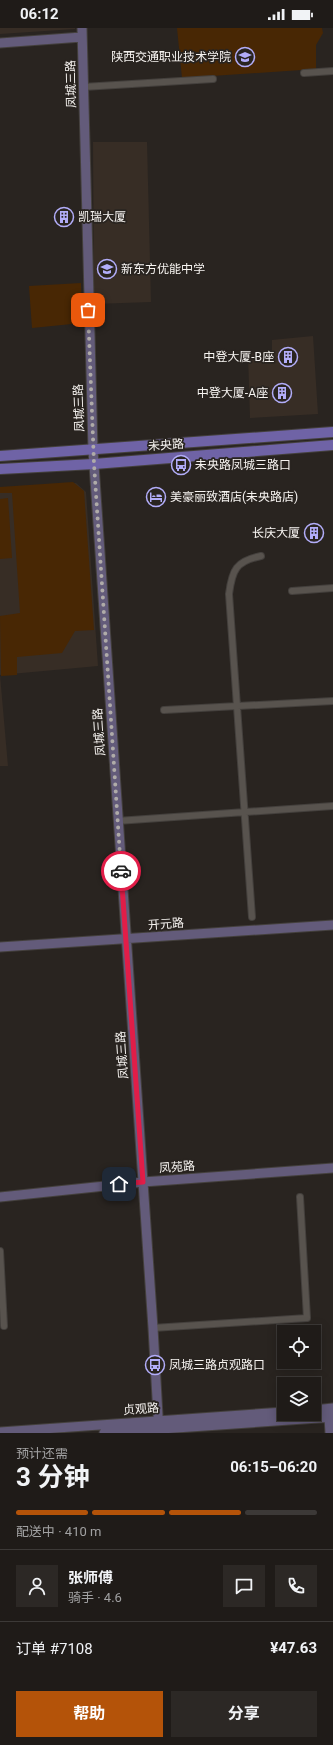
<!DOCTYPE html>
<html lang="zh">
<head>
<meta charset="utf-8">
<style>
	:root { --surface:#1f1b18; --page:#2c2825; --text:#f1f3f6; --muted:#a1a1a2; --line:#3c3937; --accent:#b45309 }
	body { margin:0; font-family:Roboto,"Noto Sans SC",sans-serif; background:var(--page); color:var(--text); height:100vh; display:flex; flex-direction:column; font-size:15px; white-space:nowrap }
	* { box-sizing:border-box; margin:0 }
	p { font-size:13px; color:var(--muted) }
	.icon { flex:none; width:22px; height:22px; fill:none; stroke:currentColor; stroke-width:2; stroke-linecap:round; stroke-linejoin:round }
	.map { position:relative; height:1405px; overflow:hidden }
	.panel { display:flex; flex-direction:column; background:var(--surface); flex:1 }
	.panel>* { flex:none }
	.tools { position:absolute; left:277px; top:1297px; display:grid; gap:8px }
	.tools a { display:grid; place-items:center; width:44px; height:44px; border-radius:0px; background:var(--surface); box-shadow:0 2px 10px #0003,0 0 0 1px var(--line); font-size:20px }
	.pin { position:absolute; display:grid; place-items:center; width:34px; height:34px; color:#fff; margin:-17px; border-radius:8px; box-shadow:0 2px 6px #0006 }
	.courier { position:absolute; display:grid; place-items:center; width:40px; height:40px; margin:-20px; border:3px solid #e11d48; border-radius:50%; background:#fff; color:#222; box-shadow:0 1px 5px #0007 }
	.overview em { font-style:normal; font-weight:700 }
	.overview div { display:flex; flex-direction:column-reverse }
	.overview { display:flex; align-items:center; justify-content:space-between; height:68px; padding:0 16px }
	h1 { font-size:26px; font-weight:700; line-height:30px }
	.bar { display:grid; grid-template-columns:repeat(4,1fr); gap:6px 4px; align-content:center; height:48px; padding:0 16px }
	.bar i { height:5px; border-radius:3px; background:var(--line) }
	.bar .current { background:var(--accent) }
	.bar p { grid-column:span 4 }
	.line { display:flex; align-items:center; gap:10px; padding:0 16px; border-top:1px solid var(--line) }
	.line div { flex:1 }
	.round { display:grid; place-items:center; flex:none; width:42px; height:42px; border-radius:0px; background:var(--page) }
	.action { display:flex; gap:8px; margin-top:auto; padding:8px 16px }
	.action a { flex:1; height:46px; border-radius:0px; background:var(--accent); color:#fff; font-size:16px; font-weight:700; line-height:46px; text-align:center }
	.action a+a { background:var(--page); color:var(--text) }
	.status { display:flex; justify-content:space-between; align-items:center; height:28px; padding:0 20px; background:var(--surface); direction:ltr }
	.status svg { height:11px; fill:currentColor }
	.map>svg:first-child { display:block }
</style>
</head>
<body>
<div class="status"><b>06:12</b><svg viewBox="0 0 49 12"><path d="M0 12V9h3v3zM5 12V6h3v6zM10 12V3h3v9zM15 12V0h3v12zM26 1h20v11H26zM47 4h2v5h-2z"/></svg></div>
<div class="map">
<svg width="333" height="1405" viewBox="0 0 333 1405">
	<rect width="100%" height="100%" fill="#292420"/>
	<path fill="#372d25" d="M0,0H75V1L0,6Z
		M93,114H147L151,274L94,276Z
		M313,308L318,386L250,390L248,326L272,324V312Z
		M76,455L86,464L98,638L0,647L8,738H0V460Z"/>
	<path fill="#482704" d="M177,0H322L323,5L316,17V41L182,50Z
		M81,255L82,295L32,300L29,258Z
		M73,454L84,463L94,602L75,603L62,625L17,629V647L1,648L0,588L20,585L12,465H0V459Z
		M8,470L12,530L0,531V471Z"/>
	<g fill="none" stroke-linecap="round" stroke-linejoin="round">
		<g stroke="#44403d" stroke-width="8">
			<path id="street" d="M304,45L333,43
				M83,59L213,51
				M292,563L333,560
				M164,682L333,673
				M117,793L333,778
				M252,889L229,566C232,542 236,533 261,528
				M0,1223L4,1298
				M153,1300L307,1290L300,1169"/>
		</g>
		<g stroke="#44403d" stroke-width="11">
			<path id="secondary" d="M82,0L93,422L153,1300L159,1405
				M0,15L82,9
				M0,919L333,897
				M0,1169L143,1154L333,1140
				M314,1382L333,1380
				M329,1389L330,1405
				M0,1404L284,1384
				M104,1405L333,1389"/>
		</g>
		<g stroke="#44403d" stroke-width="12">
			<path id="primary" d="M0,428L333,404
				M0,441L94,436L333,417"/>
		</g>
		<use href="#street" stroke="#58534e" stroke-width="6"/>
		<use href="#secondary" stroke="#635b7a" stroke-width="9"/>
		<use href="#primary" stroke="#6f63a6" stroke-width="10"/>
	</g>
	<g fill="none" stroke-linecap="round" stroke-linejoin="round">
		<path stroke="#afaba8" stroke-width="4" stroke-dasharray="0 7.2" d="M88,282L94,436L121,843"/>
		<path stroke="#e11d48" stroke-width="5" d="M119,1156L143,1154L121,843"/>
	</g>
	<defs>
		<g id="university-ring" transform="scale(1)"><circle r="9.5" fill="#292420" stroke="#b2adf9" stroke-width="1.5"/><path d="M0-5L7-2L0 1L-7-2ZM-4 1L0 2.5L4 1V4Q0 6-4 4Z" fill="#b2adf9"/></g>
		<g id="building-ring" transform="scale(1)"><circle r="9.5" fill="#292420" stroke="#b2adf9" stroke-width="1.5"/><path d="M-4-6H4V6H1V3H-1V6H-4ZM-2.5-4.3h1.7v1.8h-1.7ZM.8-4.3h1.7v1.8H.8ZM-2.5-1h1.7V.8h-1.7ZM.8-1h1.7V.8H.8Z" fill="#b2adf9"/></g>
		<g id="school-ring" transform="scale(1)"><circle r="9.5" fill="#292420" stroke="#b2adf9" stroke-width="1.5"/><path d="M0-5L7-2L0 1L-7-2ZM-4 1L0 2.5L4 1V4Q0 6-4 4Z" fill="#b2adf9"/></g>
		<g id="bus-ring" transform="scale(1)"><circle r="9.5" fill="#292420" stroke="#b2adf9" stroke-width="1.5"/><path d="M-5-6H5V4H4V6H2V4H-2V6H-4V4H-5ZM-3.5-4V0h7V-4ZM-3.5 1.2v1.5H-2V1.2ZM2 1.2v1.5H3.5V1.2Z" fill="#b2adf9"/></g>
		<g id="hotel-ring" transform="scale(1)"><circle r="9.5" fill="#292420" stroke="#b2adf9" stroke-width="1.5"/><path d="M-6-4.5h1.5V1H6V5H4.5V3h-9V5H-6ZM-4 0a1.8 1.8 0 1 1 3.6 0ZM.5 0V-2.5h3Q6-2.5 6 0Z" fill="#b2adf9"/></g>
	</defs>
	<g fill-rule="evenodd">
		<use href="#university-ring" x="245" y="29"/>
		<use href="#building-ring" x="64" y="189"/>
		<use href="#school-ring" x="107" y="241"/>
		<use href="#building-ring" x="288" y="329"/>
		<use href="#building-ring" x="282" y="365"/>
		<use href="#bus-ring" x="181" y="437"/>
		<use href="#hotel-ring" x="156" y="469"/>
		<use href="#building-ring" x="314" y="505"/>
		<use href="#bus-ring" x="155" y="1337"/>
	</g>
	<g text-anchor="middle" stroke-width="3.5" stroke-linejoin="round" paint-order="stroke">
		<g font-size="12" fill="#f7f4f1" stroke="#292420" text-anchor="start">
			<text x="231" y="33" text-anchor="end">陕西交通职业技术学院</text>
			<text x="78" y="193">凯瑞大厦</text>
			<text x="121" y="245">新东方优能中学</text>
			<text x="274" y="333" text-anchor="end">中登大厦-B座</text>
			<text x="268" y="369" text-anchor="end">中登大厦-A座</text>
			<text x="195" y="441">未央路凤城三路口</text>
			<text x="170" y="473">美豪丽致酒店(未央路店)</text>
			<text x="300" y="509" text-anchor="end">长庆大厦</text>
			<text x="169" y="1341">凤城三路贞观路口</text>
		</g>
		<g font-size="12" fill="#f7f4f1" stroke="#292420">
			<text transform="translate(71 56) rotate(-91)" y="4">凤城三路</text>
			<text transform="translate(79 380) rotate(-92)" y="4">凤城三路</text>
			<text transform="translate(166 417) rotate(-4)" y="4">未央路</text>
			<text transform="translate(99 704) rotate(-94)" y="4">凤城三路</text>
			<text transform="translate(166 896) rotate(-4)" y="4">开元路</text>
			<text transform="translate(122 1027) rotate(-94)" y="4">凤城三路</text>
			<text transform="translate(177 1139) rotate(-4)" y="4">凤苑路</text>
			<text transform="translate(141 1381) rotate(-4)" y="4">贞观路</text>
		</g>
	</g>
</svg>
<div class="tools">
<a><svg class="icon" aria-label="locate" viewBox="0 0 24 24"><circle cx="12" cy="12" r="6"/><path d="M12 2v4M12 18v4M2 12h4M18 12h4"/></svg></a>
<a><svg class="icon" aria-label="layers" viewBox="0 0 24 24"><path d="M12 4l9 5-9 5-9-5zM3 14l9 5 9-5"/></svg></a>
</div>
<div class="pin" style="left:88px;top:282px;background:#ea580c"><svg class="icon" aria-label="bag" viewBox="0 0 24 24"><path d="M5 8h14l-1 12H6zM9 8a3 3 0 0 1 6 0"/></svg></div>
<div class="pin" style="left:119px;top:1156px;background:#1f2937"><svg class="icon" aria-label="home" viewBox="0 0 24 24"><path d="M3 11l9-7 9 7M6 9v11h12V9"/></svg></div>
<div class="courier" style="left:121px;top:843px"><svg class="icon" aria-label="car" viewBox="0 0 24 24"><path d="M5 17H2v-5l4-1 3-4h7l3 4 3 1v5h-3M9 17h6M6 11h13"/><circle cx="7" cy="17" r="2"/><circle cx="17" cy="17" r="2"/></svg></div>
</div>
<section class="panel">
<div class="overview"><div><h1>3 分钟</h1><p>预计还需</p></div><em>06:15–06:20</em></div>
<div class="bar"><i class="current"></i><i class="current"></i><i class="current"></i><i></i><p>配送中 · 410 m</p></div>
<div class="line" style="height:72px"><a class="round"><svg class="icon" aria-label="person" viewBox="0 0 24 24"><circle cx="12" cy="8" r="4"/><path d="M4 21q1-7 8-7t8 7"/></svg></a><div><b>张师傅</b><p>骑手 · 4.6</p></div><a class="round"><svg class="icon" aria-label="chat" viewBox="0 0 24 24"><path d="M4 5h16v11H9l-5 4z"/></svg></a><a class="round"><svg class="icon" aria-label="phone" viewBox="0 0 24 24"><path d="M5 4h4l2 5-3 2q2 4 5 5l2-3 5 2v4C11 20 4 13 5 4z"/></svg></a></div>
<div class="line" style="height:52px"><div>订单 #7108</div><b>¥47.63</b></div>
<div class="action"><a>帮助</a><a>分享</a></div>
</section>
</body>
</html>
